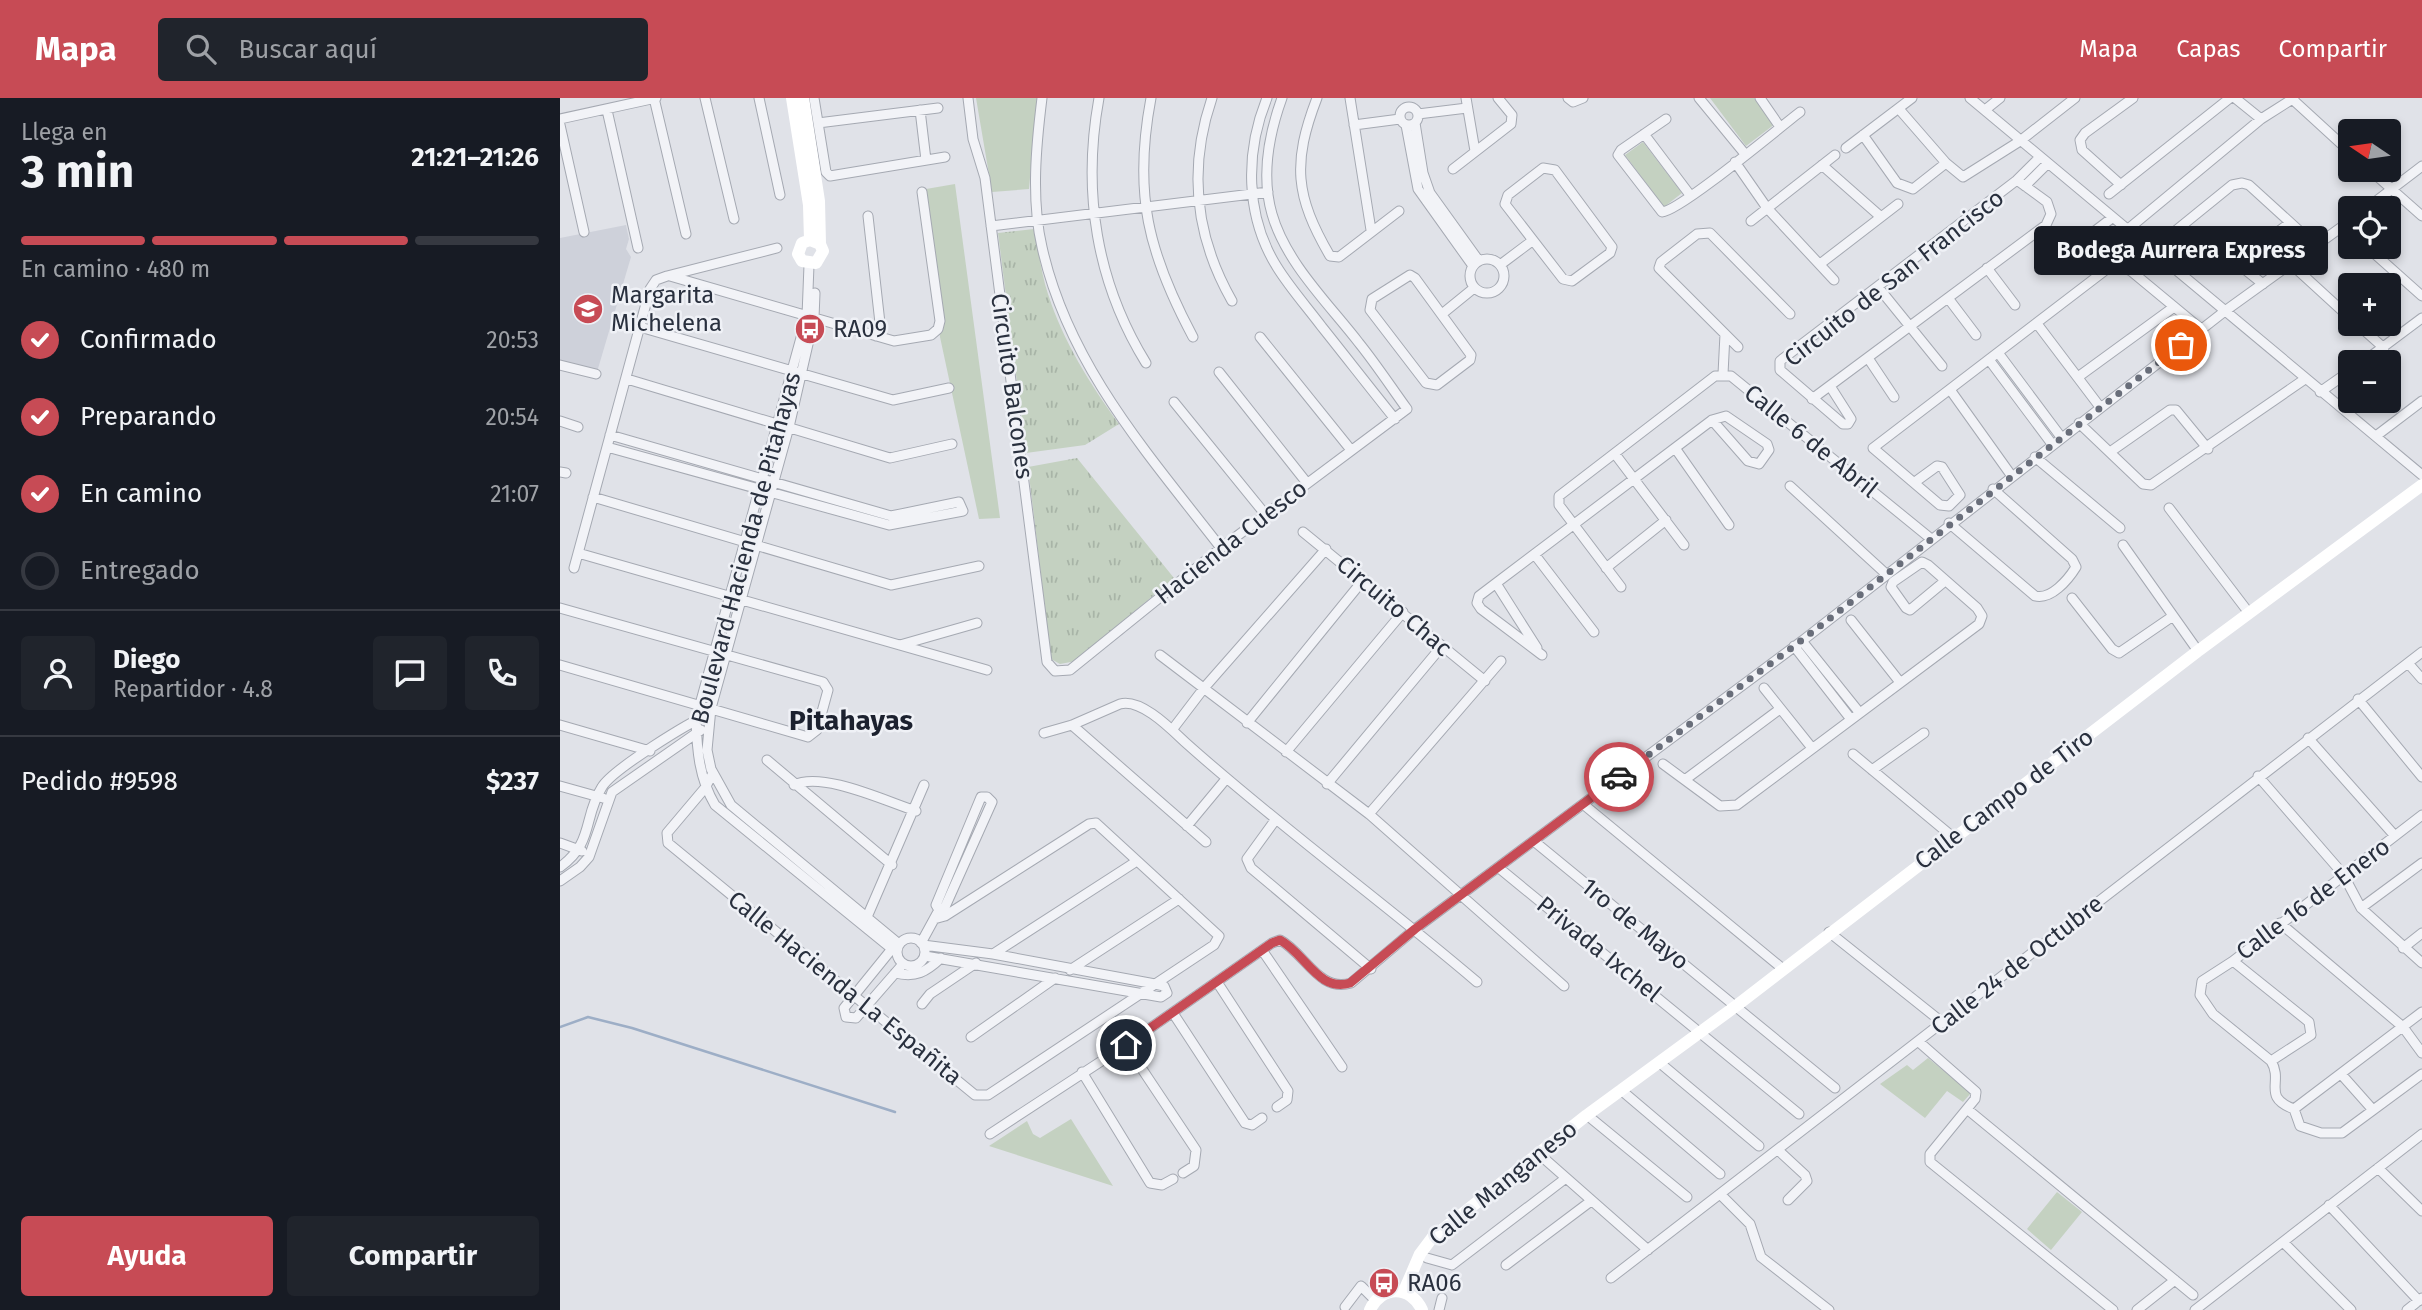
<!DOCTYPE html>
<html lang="es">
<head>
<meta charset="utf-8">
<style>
	:root { --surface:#171b24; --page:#20242c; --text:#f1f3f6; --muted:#9ea1a6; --line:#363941; --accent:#c74b55 }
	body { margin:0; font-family:"Fira Sans",sans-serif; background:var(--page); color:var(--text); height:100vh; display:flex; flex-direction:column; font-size:26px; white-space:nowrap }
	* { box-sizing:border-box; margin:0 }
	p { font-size:23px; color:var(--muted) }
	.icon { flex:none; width:38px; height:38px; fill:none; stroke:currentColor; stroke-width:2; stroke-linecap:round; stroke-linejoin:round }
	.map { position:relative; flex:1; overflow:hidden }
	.panel { display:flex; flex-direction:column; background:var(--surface); width:560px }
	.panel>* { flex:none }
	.needle { width:46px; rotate:283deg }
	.buttons { position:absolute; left:1778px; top:21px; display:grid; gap:14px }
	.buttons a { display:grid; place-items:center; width:63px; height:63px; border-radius:7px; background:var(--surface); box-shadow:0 4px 10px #0003; font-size:35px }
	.pin { position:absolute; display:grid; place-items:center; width:60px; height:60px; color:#fff; margin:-30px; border:4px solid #fff; border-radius:50%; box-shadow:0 2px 7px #0007 }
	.courier { position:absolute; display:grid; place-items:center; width:70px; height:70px; margin:-35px; border:5px solid #c74b55; border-radius:50%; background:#fff; color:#222; box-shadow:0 2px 9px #0007 }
	.bubble { position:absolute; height:49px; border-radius:7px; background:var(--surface); box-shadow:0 4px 10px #0003; font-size:23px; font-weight:700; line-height:49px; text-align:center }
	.overview em { font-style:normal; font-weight:700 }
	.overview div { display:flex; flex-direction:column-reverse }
	.overview { display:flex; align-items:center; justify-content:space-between; height:119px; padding:0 21px }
	h1 { font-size:46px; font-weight:700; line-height:52px }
	.bar { display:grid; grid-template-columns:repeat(4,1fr); gap:10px 7px; align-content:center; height:84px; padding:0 21px }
	.bar i { height:9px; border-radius:5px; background:var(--line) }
	.bar .current { background:var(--accent) }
	.bar p { grid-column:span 4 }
	.line { display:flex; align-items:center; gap:18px; padding:0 21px; border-top:2px solid var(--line) }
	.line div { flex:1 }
	.round { display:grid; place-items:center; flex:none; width:74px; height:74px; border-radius:7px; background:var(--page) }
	ol { padding:0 21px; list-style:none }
	li { display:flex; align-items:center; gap:21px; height:77px }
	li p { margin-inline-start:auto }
	li .icon { padding:7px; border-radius:50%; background:var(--accent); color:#fff; stroke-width:4 }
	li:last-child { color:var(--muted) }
	li i { width:38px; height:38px; border:4px solid var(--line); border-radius:50% }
	.action { display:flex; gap:14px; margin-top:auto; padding:14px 21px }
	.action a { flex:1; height:80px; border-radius:7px; background:var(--accent); color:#fff; font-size:28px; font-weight:700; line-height:80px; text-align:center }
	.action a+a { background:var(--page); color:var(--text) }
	header { display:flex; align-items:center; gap:42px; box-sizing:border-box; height:98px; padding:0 35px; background:var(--accent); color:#fff }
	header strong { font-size:33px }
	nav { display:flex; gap:38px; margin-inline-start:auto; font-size:24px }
	.search { width:490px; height:63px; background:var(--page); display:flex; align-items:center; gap:18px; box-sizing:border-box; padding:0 24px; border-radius:7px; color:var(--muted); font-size:26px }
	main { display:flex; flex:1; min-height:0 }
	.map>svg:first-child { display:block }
</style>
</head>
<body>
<header>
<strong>Mapa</strong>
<div class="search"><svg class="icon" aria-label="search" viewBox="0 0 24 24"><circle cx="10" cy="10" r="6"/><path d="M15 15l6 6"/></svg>Buscar aquí</div>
<nav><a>Mapa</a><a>Capas</a><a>Compartir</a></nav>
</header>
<main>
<section class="panel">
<div class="overview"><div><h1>3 min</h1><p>Llega en</p></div><em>21:21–21:26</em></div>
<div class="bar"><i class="current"></i><i class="current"></i><i class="current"></i><i></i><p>En camino · 480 m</p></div>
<ol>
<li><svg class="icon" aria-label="check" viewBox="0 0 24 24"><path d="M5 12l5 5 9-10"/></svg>Confirmado<p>20:53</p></li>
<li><svg class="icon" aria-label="check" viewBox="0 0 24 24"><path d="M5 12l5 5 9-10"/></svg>Preparando<p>20:54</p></li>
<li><svg class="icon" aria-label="check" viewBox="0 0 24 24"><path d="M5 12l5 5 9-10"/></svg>En camino<p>21:07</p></li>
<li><i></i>Entregado</li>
</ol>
<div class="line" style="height:126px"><a class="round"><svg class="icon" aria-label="person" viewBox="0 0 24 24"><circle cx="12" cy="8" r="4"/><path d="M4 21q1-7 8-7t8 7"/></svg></a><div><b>Diego</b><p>Repartidor · 4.8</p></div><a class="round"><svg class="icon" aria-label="chat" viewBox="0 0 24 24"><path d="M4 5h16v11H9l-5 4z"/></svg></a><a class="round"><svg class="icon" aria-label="phone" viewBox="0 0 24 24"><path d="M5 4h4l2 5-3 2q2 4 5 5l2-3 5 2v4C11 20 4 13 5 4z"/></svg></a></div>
<div class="line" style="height:91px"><div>Pedido #9598</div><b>$237</b></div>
<div class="action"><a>Ayuda</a><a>Compartir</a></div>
</section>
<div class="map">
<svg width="1862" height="1212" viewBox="0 0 1862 1212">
	<defs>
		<pattern id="grass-tufts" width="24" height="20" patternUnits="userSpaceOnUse" patternTransform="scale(1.75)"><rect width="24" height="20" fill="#c4d1c1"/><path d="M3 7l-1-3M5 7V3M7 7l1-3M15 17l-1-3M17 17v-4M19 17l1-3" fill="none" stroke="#a8b4a7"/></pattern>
	</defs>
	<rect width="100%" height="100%" fill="#e0e2e8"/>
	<path fill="#ced1da" d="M66,127L69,141L66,151L71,159L37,274L0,263V140Z"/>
	<path fill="url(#grass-tufts)" d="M474,131C479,153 481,175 488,196C503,243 530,286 559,326L525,347L466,355L438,135Z
		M517,360L614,480L516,563L500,566L491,561L468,369Z"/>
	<path fill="#c4d1c1" d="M416,0H477L469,91L432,94Z
		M1150,0H1194L1215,26L1186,48Z
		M1083,44L1122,95L1104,109L1065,57Z
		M395,86L440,420L419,421L380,239L366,91Z
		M1368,960L1411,995L1403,1004L1387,993L1365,1020L1320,986L1347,967L1353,972Z
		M511,1021L553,1088L429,1048L467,1023L473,1036L480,1040Z
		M1497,1094L1522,1114L1491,1152L1467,1131Z"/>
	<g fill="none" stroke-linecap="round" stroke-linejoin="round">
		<path stroke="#9daec6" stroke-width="2.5" d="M0,929L28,919L72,930L335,1014"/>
		<g stroke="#a5a9b2" stroke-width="11">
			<path id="street" d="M94,0L126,136
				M145,0L174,121
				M199,0L220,97
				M254,0L266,74L270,78L385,59
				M408,0L413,41L425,80L487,564L495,573L510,572L661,450L847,311C831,289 816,266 799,245C769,206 726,165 712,116C701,78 709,36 722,0
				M482,0C476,48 471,102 482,149C508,267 589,357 661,450
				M539,0C522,93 536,184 586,265
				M591,0C573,95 588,155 633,239
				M652,0C628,70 635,138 672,203
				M707,0C685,54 685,118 717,169C730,190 747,209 762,229C786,259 810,290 835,321
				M757,0C732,65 735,98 770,158L779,159L839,113
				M790,0L811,132
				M906,0L915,53
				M1008,0L1013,4L1023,0
				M1139,0L1185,56
				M1200,0L1220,29
				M1410,0L1862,377
				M1675,0L1701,21
				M1731,0L1790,54
				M840 18a9 9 0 1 1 18 0a9 9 0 1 1-18 0Z
				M1339,11L1386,65L1403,79L1460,43L1515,0
				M47,12L78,150
				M360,12L366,62
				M1425,12L1440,0
				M858,16L907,10
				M0,21L96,0
				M1106,21L1061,52L1058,57L1102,114C1120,113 1219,30 1240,14
				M258,25L378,10
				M855,25L863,75L870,95L919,163
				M0,27L24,134
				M794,27L840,21
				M846,27L858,91L913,168
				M1084,36L1130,97
				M1303,37L1337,85L1353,91L1386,65
				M1286,50L1352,0
				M1175,64L1207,110L1274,182
				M1262,67L1321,119
				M983,70L995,72L1052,149L1050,155L1012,183L1003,181L945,106L948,97Z
				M893,71L951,26L952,17L938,0
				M1810,72L1862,118
				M1561,87L1522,52L1520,42L1525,35L1573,0
				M1465,88L1488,65
				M1549,96L1670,0
				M1807,110L1862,68
				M308,118L320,225L316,238
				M1191,123L1275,57
				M431,128L708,94
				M1567,132L1701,21L1734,0
				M1603,143L1672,87L1682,85L1689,87L1756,148
				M1700,147L1730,125
				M1657,149L1703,186
				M1807,149L1862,198
				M910 178a17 17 0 1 1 34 0a17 17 0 1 1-34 0Z
				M1494,164L1552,120
				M1260,166L1338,106
				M1731,166L1790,220
				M249,167L247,218L136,621C137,652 139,680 155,707L337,855
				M940,167L972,143
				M1427,170L1455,207
				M850,177L855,180L911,257L910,262L877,287L866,285L810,212L812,201Z
				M110,178L334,243L371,237L378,231L380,223L362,94
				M1318,189L1382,268
				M255,195L254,220L229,329L151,610L147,652L151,671L171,707L339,846
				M1388,200L1416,237
				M882,216L914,190
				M1797,226L1824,250
				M1478,227L1540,309
				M80,229L333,302L389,290
				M700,239L791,352
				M1178,249L1099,170L1101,164L1137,136L1150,135L1230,216
				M1439,256L1501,339
				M1308,260L1334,299
				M1430,263L1492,346
				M1803,264L1862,220
				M0,267L36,276
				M659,274L747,385
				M1163,276L1165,236
				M1518,279L1614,209
				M67,281L330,360L392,346
				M1270,288L1291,321L1288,326H1283L1220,272V263L1457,82L1480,59
				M1391,293L1451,377
				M1760,294L1790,273
				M1252,301L1486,127L1491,116L1487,104L1457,82
				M614,304L705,416
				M0,323L18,329
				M1519,325L1583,386L1591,387L1745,281
				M1816,338L1862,303
				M47,349L329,427L403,413L399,404L331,418L50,337
				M1115,350L1169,427
				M1550,354L1610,312H1616L1648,351
				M1055,356L1124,447
				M1475,359L1560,430
				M0,374L6,375
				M1355,384L1377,368L1382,369L1400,397L1389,408L1380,407L1313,350L1547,171L1559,168L1571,173L1641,231
				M1230,388L1325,475
				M33,399L331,487L419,468
				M1609,410L1689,515
				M1389,425L1475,498C1491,502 1508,482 1516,469L1512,461L1433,391
				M743,434L925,583
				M1563,447L1638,553
				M18,455L427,572
				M975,457L1034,534
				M14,470L90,191L96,182L107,178L217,150
				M1046,470L1106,422
				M937,487L977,550
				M1061,489L999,407V398L1155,278H1171L1370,440
				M1512,500L1552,551L1559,555L1613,518
				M0,510L263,584L268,592L257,632L248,639L0,567
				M1291,522L1339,583
				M1242,543L1299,614
				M340,547L417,525
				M1234,548L1290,620
				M600,557L809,716L1004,888
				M982,557L921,511L917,505L919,498L1152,322L1166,318L1207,346L1209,352L1199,366L1188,363L1152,322
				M1848,565L1862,581
				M1204,590L1252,650
				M1798,601L1862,679
				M687,625L804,481
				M0,627L90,653
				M512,627L646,744
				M612,632L644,590L766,451
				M484,635L512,627L560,606C581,600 611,631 626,645C720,729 822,803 917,884
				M1748,640L1835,738
				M726,654L843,514
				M1293,656L1394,740
				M207,662L332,767
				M1103,666L1160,708L1177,707L1419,526L1422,518L1417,510L1368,467L1362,464L1333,484L1331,489L1346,510L1350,512L1385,483
				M1312,672L1364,635
				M153,675L145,690L107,735L108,745L415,997H428L654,847L659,838L536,725L529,726L385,818L374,821
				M1698,678L1783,776L1801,810L1862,865
				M1126,681L1220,611
				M767,686L882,548
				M234,687C262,673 325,703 356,713
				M0,688L43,700
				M1023,706L1223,871
				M809,716L941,563
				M716,721L687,761L691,770L811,871
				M627,728L666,681
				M975,744L1275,990
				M0,745L22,753
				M0,769C34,745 23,719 42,689C52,672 129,624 150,616
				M939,770L1239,1016
				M0,783L20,769L29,759L52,694L141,632
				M1801,810L1862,765
				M307,819L364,687
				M1720,825L1843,929L1862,955
				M1269,834L1383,925
				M337 854a14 14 0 1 1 28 0a14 14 0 1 1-28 0Z
				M361,845L379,812L385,809L432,704L427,699H421L376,807L379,812
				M363,847L433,856L595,886L604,888L607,895L601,899L365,858
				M1843,850L1862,835
				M331,852L284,910L286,919L296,920L343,866
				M702,852L782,969
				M433,856L577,763
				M1673,863L1749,924L1751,937L1711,963
				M510,872L619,801
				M335,875C356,880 366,874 381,860
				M657,884L728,993L727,1002L717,1009
				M362,906L370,896L416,865
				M613,915L685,1025L692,1027L702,1020
				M411,939L495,880
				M1359,944L1416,994L1415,1001L1370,1056V1064L1553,1212
				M566,947L636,1052L634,1068L623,1075
				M1100,965L1199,1048
				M522,974L590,1085L602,1087L613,1081
				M1781,976L1813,1012
				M1061,992L1160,1076
				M1407,1011L1633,1197
				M1734,1011C1701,999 1724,984 1711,963L1653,916L1640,897L1642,883L1673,863L1862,717
				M1734,1011L1862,914
				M1734,1011L1740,1028L1761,1035H1782L1862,976
				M1027,1017L1127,1099
				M430,1036L566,947L712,845L720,842C745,855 759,895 791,885L855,831L1242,543L1665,213L1790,123
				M1218,1052L1245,1077L1247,1083L1228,1102
				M979,1056L1088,1152
				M1818,1070L1862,1113
				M1161,1097L1190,1126L1201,1159L1269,1212
				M1769,1107L1859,1203
				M1723,1144L1791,1212
				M867,1160L892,1167L1006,1080
				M946,1167L1031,1103
				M1051,1180L1862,554
				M785,1209L801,1188L815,1202
				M879,1212L882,1200
				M1577,1212L1615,1182
				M1635,1212L1862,1036
				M1847,1212L1862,1200"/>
		</g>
		<use href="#street" stroke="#f2f3f7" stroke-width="9"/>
		<path stroke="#fff" stroke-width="12" d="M232,0L249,107L250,142
			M243,0L259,103L260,146L263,153L256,165L242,163L238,156L242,145L250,142L260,146
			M844,1193L860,1156L872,1140L1027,1017L1176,908L1638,553L1862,387
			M810,1212C821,1187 851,1187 862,1212"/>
	</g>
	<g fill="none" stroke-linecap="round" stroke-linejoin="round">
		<path stroke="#696e7a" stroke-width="7" stroke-dasharray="0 12.6" d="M1059,679L1242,542L1621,247"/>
		<path stroke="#c74b55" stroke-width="9" d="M566,947L712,845L720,842C745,855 759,895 790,885L855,831L1059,679"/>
	</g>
	<defs>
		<g id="school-disc" transform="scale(1.575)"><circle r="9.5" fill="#c74b55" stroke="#eff1f6"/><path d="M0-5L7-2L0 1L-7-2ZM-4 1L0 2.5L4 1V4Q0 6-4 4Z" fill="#fff"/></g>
		<g id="bus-disc" transform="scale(1.575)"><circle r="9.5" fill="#c74b55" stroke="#eff1f6"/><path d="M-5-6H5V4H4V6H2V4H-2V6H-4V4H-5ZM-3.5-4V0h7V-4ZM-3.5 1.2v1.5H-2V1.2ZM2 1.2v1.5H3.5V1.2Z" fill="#fff"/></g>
	</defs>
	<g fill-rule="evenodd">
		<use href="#school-disc" x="28" y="211"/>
		<use href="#bus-disc" x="250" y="231"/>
		<use href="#bus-disc" x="824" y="1185"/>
	</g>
	<g text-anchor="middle" stroke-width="5" stroke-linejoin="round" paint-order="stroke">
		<g font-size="24" fill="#29303e" stroke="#eff1f6">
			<text transform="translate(1334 180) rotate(-38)" y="8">Circuito de San Francisco</text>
			<text transform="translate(452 288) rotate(82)" y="8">Circuito Balcones</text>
			<text transform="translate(1251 343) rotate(39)" y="8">Calle 6 de Abril</text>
			<text transform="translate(671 444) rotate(-38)" y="8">Hacienda Cuesco</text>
			<text transform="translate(186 450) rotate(-75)" y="8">Boulevard Hacienda de Pitahayas</text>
			<text transform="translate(834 508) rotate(40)" y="8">Circuito Chac</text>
			<text transform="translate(1444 701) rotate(-37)" y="8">Calle Campo de Tiro</text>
			<text transform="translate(1753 801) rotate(-37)" y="8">Calle 16 de Enero</text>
			<text transform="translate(1075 826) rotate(39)" y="8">1ro de Mayo</text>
			<text transform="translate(1039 851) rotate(39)" y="8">Privada Ixchel</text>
			<text transform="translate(1457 867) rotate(-38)" y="8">Calle 24 de Octubre</text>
			<text transform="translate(285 890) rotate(39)" y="8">Calle Hacienda La Españita</text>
			<text transform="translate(943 1085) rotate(-39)" y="8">Calle Manganeso</text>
		</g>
		<g font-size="24" fill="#29303e" stroke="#eff1f6" text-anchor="start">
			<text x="51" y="205">Margarita<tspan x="51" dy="28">Michelena</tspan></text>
			<text x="273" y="239">RA09</text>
			<text x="847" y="1193">RA06</text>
		</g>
		<g font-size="28" font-weight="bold" fill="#1c212f" stroke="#eff1f6">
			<text x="291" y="632">Pitahayas</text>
		</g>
	</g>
</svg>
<div class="buttons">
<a><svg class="needle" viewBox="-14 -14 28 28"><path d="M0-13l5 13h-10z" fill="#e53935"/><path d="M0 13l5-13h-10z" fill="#9ea1a6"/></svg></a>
<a><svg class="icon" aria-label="locate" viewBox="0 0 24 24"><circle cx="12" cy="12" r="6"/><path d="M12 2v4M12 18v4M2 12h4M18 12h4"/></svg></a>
<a>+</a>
<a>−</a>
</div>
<div class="pin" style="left:1621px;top:247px;background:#ea580c"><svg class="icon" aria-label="bag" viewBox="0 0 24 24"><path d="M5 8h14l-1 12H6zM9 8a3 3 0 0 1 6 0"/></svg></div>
<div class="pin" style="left:566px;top:947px;background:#1f2937"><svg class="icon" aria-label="home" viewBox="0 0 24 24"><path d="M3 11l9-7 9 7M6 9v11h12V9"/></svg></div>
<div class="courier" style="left:1059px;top:679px"><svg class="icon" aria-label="car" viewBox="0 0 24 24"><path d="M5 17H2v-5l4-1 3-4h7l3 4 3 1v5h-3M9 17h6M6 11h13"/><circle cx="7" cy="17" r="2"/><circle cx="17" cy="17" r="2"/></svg></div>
<div class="bubble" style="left:1474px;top:128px;width:294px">Bodega Aurrera Express</div>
</div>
</main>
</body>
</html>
